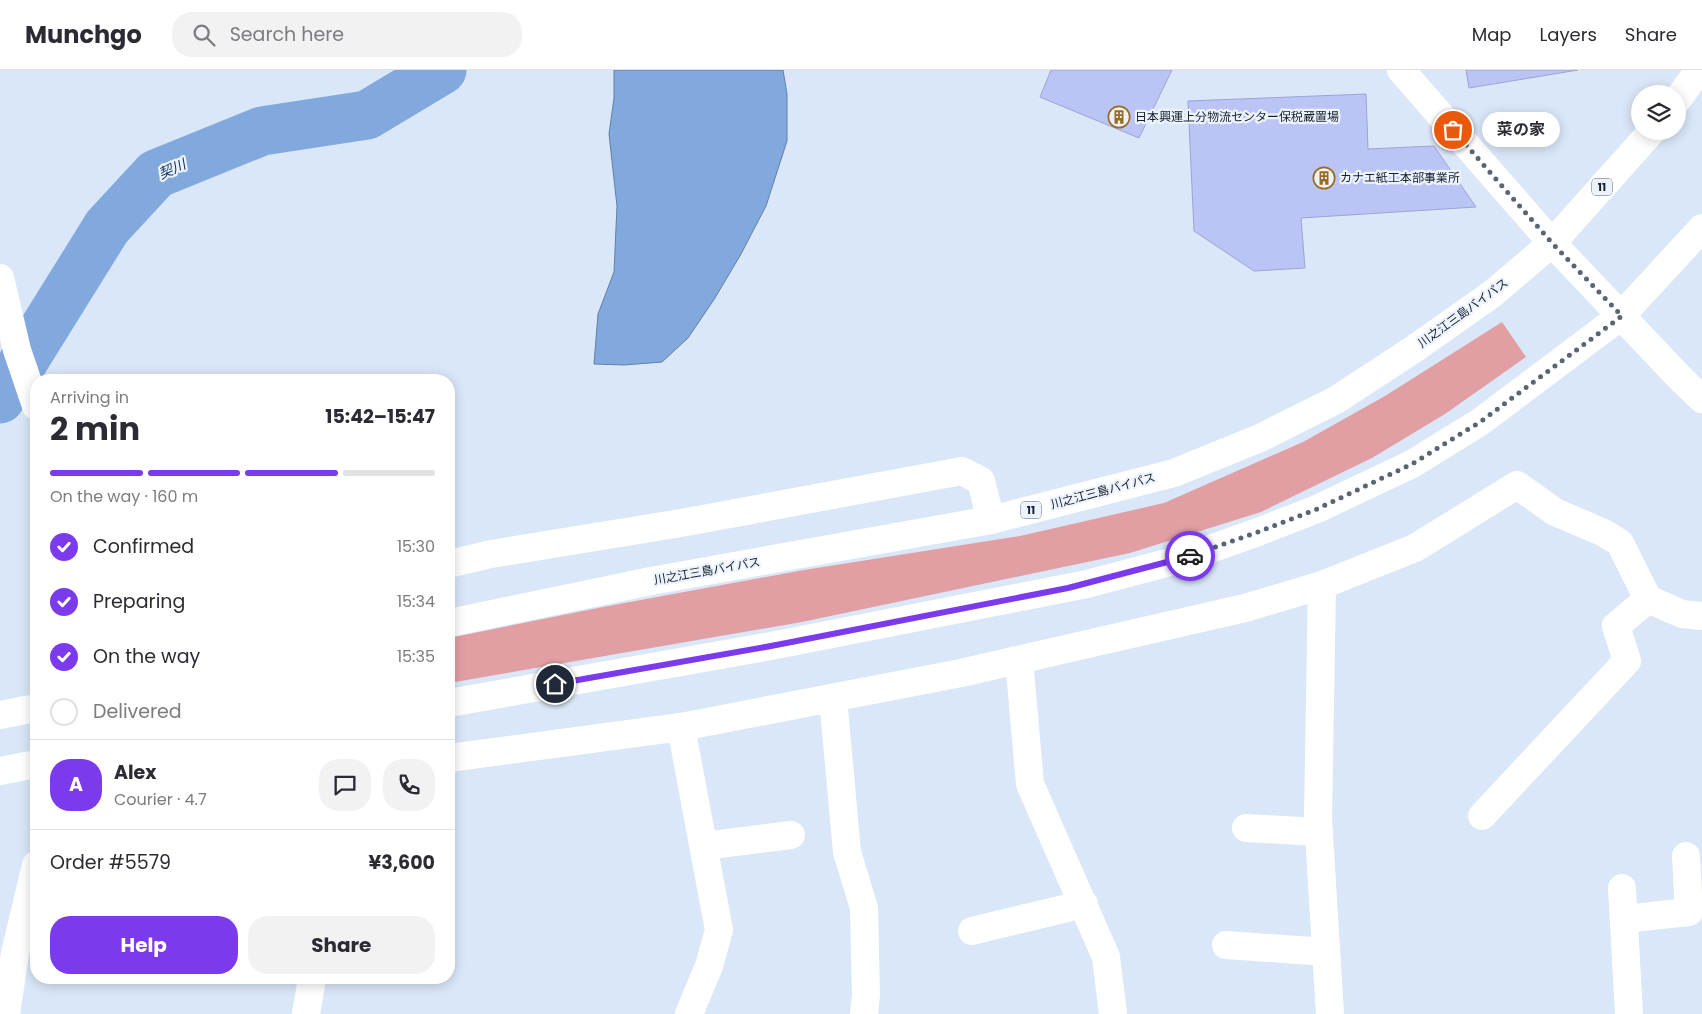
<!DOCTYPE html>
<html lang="en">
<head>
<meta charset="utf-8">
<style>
	:root { --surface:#fff; --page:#f2f2f3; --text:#2b2b33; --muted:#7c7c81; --line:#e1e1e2; --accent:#7c3aed }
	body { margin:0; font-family:Poppins,"Noto Sans JP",sans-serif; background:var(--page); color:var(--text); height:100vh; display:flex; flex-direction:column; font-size:19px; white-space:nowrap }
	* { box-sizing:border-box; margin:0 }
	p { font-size:16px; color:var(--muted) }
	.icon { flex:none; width:28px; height:28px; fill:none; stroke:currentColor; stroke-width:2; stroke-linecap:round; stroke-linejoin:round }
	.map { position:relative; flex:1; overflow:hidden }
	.panel { position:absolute; left:30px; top:304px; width:425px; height:610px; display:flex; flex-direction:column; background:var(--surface); border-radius:20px; box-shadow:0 2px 12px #0003 }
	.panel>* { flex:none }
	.tools { position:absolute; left:1631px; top:15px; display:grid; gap:10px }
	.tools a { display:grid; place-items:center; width:55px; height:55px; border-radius:50%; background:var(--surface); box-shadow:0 2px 12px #0003; font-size:25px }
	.pin { position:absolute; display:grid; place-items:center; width:42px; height:42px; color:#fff; margin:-21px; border:2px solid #fff; border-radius:50%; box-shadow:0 1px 5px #0007 }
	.courier { position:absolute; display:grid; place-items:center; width:50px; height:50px; margin:-25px; border:4px solid #7c3aed; border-radius:50%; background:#fff; color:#222; box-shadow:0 1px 6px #0007 }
	.bubble { position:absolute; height:35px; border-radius:18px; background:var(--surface); box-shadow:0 2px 12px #0003; font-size:16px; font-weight:700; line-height:35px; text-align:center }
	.head em { font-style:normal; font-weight:700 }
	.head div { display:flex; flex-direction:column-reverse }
	.head { display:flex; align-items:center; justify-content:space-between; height:85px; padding:0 20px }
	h1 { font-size:32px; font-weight:700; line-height:38px }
	.bar { display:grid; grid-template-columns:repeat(4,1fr); gap:8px 5px; align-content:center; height:60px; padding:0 20px }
	.bar i { height:6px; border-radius:4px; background:var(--line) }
	.bar .active { background:var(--accent) }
	.bar p { grid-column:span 4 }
	.line { display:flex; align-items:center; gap:12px; padding:0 20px; border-top:1px solid var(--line) }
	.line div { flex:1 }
	.round { display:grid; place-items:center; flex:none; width:52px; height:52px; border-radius:20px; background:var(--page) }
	ol { padding:0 20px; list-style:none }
	li { display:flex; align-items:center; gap:15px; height:55px }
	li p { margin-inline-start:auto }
	li .icon { padding:5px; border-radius:50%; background:var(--accent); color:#fff; stroke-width:4 }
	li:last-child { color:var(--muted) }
	li i { width:28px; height:28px; border:2px solid var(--line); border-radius:50% }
	.primary-button { display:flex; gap:10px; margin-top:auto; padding:10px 20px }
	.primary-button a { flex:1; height:58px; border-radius:20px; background:var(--accent); color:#fff; font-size:20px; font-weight:700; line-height:58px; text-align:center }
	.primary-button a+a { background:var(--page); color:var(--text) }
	header { display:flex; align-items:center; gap:30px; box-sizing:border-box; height:70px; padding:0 25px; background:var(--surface); border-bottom:1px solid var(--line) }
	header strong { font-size:24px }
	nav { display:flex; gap:28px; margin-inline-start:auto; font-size:18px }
	.search { width:350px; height:45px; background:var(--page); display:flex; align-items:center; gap:12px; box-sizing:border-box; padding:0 18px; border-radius:20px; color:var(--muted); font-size:19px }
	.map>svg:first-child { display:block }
</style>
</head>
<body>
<header>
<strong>Munchgo</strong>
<div class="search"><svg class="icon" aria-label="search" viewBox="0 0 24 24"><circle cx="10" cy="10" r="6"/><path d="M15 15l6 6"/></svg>Search here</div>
<nav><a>Map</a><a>Layers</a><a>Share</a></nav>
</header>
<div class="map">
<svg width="1702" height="944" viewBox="0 0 1702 944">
	<rect width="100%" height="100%" fill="#dae7f8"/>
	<path fill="#e29fa3" d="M1502,252L1526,287L1445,344L1372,388L1261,442L1130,483L802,552L449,613V568L603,537L804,500L1020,466L1164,433L1303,372L1385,326Z"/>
	<path fill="#82a9dd" stroke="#6180a8" d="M614,0H783L787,24V71L766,136L741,184L715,228L688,268L662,292L624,295L594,294L598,244L614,202L617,136L609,64L614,28Z"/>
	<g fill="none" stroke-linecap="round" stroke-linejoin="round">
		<path stroke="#82a9dd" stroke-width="49" d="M0,329L107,157L156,104L262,61L367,45L442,0"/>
	</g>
	<path fill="#bac4f5" stroke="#9ba5d5" d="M1051,0H1172L1139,68L1040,27Z
		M1466,0H1578L1469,18Z
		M1366,24L1368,79L1434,76L1476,137L1301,148L1305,198L1254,201L1194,161L1188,31Z"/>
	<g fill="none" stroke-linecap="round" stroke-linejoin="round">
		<path stroke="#fff" stroke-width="28" d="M0,208L17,280L36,336
			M449,494L491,484L681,453L962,401L981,411L991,450
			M1322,515L1415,478L1517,415L1555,442L1604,463L1620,473L1648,529L1682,544L1702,546
			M1019,590L1030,714L1106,887L1113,944
			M833,628L847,782L864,838L866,925L864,944
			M681,657L719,860L709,896L689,944
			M449,688L681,657L961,603L1245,538L1322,515L1318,748L1330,944
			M1482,746L1627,591L1616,556L1648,529
			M1246,758L1319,762
			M704,776L791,765
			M1622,818L1629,944
			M1624,849L1689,842L1686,786
			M972,861L1084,834
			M1226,875L1326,882
			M6,944L15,883L36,795
			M306,944L312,908"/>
		<path stroke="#fff" stroke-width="28" d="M1401,0L1552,173L1680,308L1702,329
			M1678,29L1699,0
			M449,553L651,511L991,450L1174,403L1260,368L1336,330L1414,279L1492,224L1552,173L1652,61
			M449,633L771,576L1087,514L1185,488L1258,462L1317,439L1412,394L1480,352L1621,246L1702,158
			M0,645L36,638
			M0,701L36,694"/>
	</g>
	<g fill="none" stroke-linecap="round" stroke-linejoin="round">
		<path stroke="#596575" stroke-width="5" stroke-dasharray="0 9" d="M1190,486L1258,462L1317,439L1412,394L1480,352L1622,246L1552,173L1453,60"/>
		<path stroke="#7c3aed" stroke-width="6" d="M555,614L771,576L1068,518L1190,486"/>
	</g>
	<defs>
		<g id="building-ring" transform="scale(1.125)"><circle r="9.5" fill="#edf3fc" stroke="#9a6c1d" stroke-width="1.5"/><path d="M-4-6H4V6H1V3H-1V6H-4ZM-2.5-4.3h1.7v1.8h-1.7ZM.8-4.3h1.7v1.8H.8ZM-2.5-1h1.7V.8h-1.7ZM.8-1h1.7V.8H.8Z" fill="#9a6c1d"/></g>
	</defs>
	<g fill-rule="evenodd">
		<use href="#building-ring" x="1119" y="47"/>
		<use href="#building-ring" x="1324" y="108"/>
	</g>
	<g text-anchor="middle" stroke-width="4.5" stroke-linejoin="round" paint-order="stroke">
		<g fill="#edf3fc" stroke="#545f6c" stroke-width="1">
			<rect x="1592" y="108.5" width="20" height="17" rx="4"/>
			<rect x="1021" y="431.5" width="20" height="17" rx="4"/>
		</g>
		<g font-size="11" font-weight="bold" fill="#131f2e">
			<text x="1602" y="121">11</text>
			<text x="1031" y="444">11</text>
		</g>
		<g font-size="12" fill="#131f2e" stroke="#edf3fc" text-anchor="start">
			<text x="1135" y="51">日本興運上分物流センター保税蔵置場</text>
			<text x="1340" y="112">カナエ紙工本部事業所</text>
		</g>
		<g font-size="12" fill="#131f2e" stroke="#edf3fc">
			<text transform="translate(1463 243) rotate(-36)" y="4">川之江三島バイパス</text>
			<text transform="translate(1103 421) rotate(-15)" y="4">川之江三島バイパス</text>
			<text transform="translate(707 501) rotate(-10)" y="4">川之江三島バイパス</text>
		</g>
		<g font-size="14" font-style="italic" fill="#0b3261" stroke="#edf3fc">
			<text transform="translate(172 99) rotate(-24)" y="5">契川</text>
		</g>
	</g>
</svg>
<div class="tools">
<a><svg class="icon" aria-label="layers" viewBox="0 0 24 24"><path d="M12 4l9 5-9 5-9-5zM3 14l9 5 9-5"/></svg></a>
</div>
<div class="pin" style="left:1453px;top:60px;background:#ea580c"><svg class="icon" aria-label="bag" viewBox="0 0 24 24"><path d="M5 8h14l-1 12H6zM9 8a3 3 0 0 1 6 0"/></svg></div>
<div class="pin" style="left:555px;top:614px;background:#1f2937"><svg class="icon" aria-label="home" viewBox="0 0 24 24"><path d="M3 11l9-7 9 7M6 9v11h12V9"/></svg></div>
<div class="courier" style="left:1190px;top:486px"><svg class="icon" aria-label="car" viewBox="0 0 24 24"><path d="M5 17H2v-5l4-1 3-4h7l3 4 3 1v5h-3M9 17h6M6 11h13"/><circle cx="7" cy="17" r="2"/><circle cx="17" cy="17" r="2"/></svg></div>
<div class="bubble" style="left:1482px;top:42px;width:78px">菜の家</div>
<section class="panel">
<div class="head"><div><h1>2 min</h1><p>Arriving in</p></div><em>15:42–15:47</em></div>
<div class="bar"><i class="active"></i><i class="active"></i><i class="active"></i><i></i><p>On the way · 160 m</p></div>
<ol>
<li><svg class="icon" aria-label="check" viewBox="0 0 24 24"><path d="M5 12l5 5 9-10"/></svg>Confirmed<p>15:30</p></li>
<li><svg class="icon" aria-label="check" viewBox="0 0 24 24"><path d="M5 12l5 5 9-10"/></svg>Preparing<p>15:34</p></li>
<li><svg class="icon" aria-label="check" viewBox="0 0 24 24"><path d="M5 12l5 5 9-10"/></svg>On the way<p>15:35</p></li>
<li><i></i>Delivered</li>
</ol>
<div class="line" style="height:90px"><b class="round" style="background:var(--accent);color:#fff">A</b><div><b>Alex</b><p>Courier · 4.7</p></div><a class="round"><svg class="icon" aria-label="chat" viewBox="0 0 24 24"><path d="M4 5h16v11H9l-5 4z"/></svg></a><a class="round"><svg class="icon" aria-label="phone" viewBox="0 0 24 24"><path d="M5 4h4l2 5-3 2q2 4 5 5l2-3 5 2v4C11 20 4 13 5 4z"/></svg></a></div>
<div class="line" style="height:65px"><div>Order #5579</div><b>¥3,600</b></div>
<div class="primary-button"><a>Help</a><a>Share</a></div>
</section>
</div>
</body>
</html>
